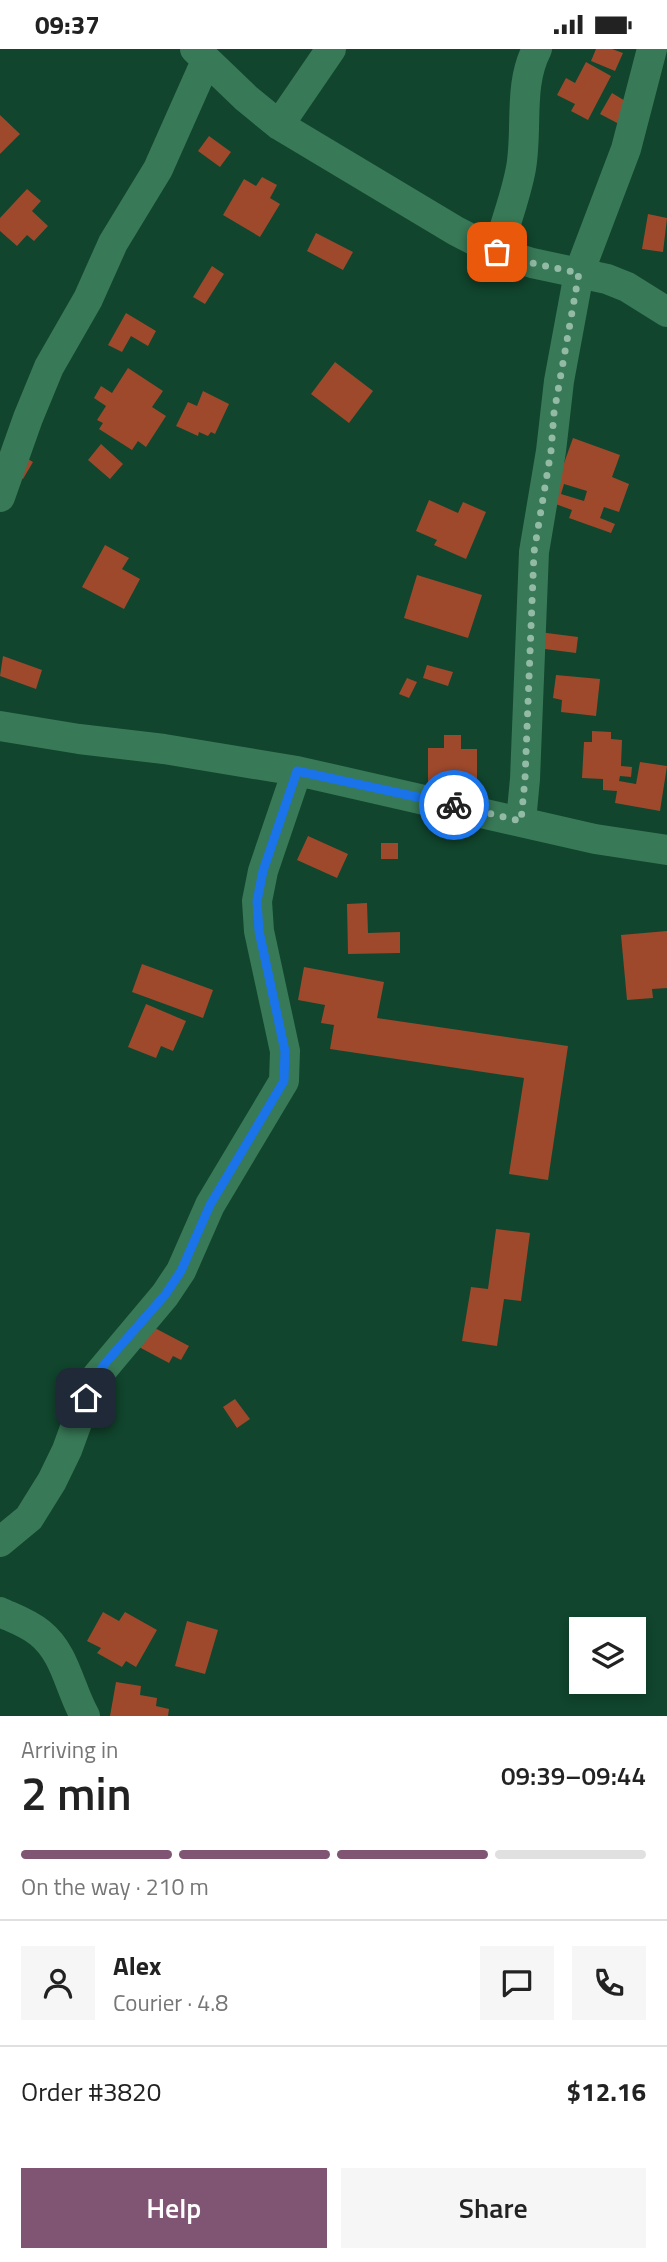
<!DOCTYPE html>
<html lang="en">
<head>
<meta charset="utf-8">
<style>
	:root { --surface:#fff; --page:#f6f6f6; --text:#222; --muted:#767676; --line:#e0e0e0; --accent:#805473 }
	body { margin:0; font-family:"Titillium Web",sans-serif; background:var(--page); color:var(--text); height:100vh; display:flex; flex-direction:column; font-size:26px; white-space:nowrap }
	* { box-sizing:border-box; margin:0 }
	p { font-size:23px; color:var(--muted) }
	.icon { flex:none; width:38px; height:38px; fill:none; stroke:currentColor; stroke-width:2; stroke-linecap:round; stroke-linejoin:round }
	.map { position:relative; height:1667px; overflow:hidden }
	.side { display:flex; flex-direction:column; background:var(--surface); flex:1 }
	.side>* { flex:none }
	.controls { position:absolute; left:569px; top:1568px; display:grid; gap:14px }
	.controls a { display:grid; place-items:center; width:77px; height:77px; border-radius:0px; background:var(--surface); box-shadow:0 4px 10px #0003; font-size:35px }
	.pin { position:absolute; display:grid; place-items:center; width:60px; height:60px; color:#fff; margin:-30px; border-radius:14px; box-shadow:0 4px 10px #0006 }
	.courier { position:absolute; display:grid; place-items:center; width:70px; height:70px; margin:-35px; border:5px solid #1a73e8; border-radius:50%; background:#fff; color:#222; box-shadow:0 2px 9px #0007 }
	.summary em { font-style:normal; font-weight:600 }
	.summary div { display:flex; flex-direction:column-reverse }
	.summary { display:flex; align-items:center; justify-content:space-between; height:119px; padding:0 21px }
	h1 { font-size:46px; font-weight:600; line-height:52px }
	.bar { display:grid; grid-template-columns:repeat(4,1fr); gap:10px 7px; align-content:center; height:84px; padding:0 21px }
	.bar i { height:9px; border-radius:5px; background:var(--line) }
	.bar .current { background:var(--accent) }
	.bar p { grid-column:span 4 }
	.line { display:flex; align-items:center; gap:18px; padding:0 21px; border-top:2px solid var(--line) }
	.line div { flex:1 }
	.round { display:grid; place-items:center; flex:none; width:74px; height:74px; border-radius:0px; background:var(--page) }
	.primary-button { display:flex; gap:14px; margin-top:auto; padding:14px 21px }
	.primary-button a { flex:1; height:80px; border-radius:0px; background:var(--accent); color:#fff; font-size:28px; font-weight:600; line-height:80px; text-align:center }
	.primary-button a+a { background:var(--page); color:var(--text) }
	.status { display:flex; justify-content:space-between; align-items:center; height:49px; padding:0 35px; background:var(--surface); direction:ltr }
	.status svg { height:19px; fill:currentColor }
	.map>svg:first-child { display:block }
</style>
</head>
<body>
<div class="status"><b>09:37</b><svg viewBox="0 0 49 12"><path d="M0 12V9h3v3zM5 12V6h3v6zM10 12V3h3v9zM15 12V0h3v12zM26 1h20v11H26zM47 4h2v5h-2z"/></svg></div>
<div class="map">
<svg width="667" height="1667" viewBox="0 0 667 1667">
	<rect width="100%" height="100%" fill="#11452d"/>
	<path fill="#9e492c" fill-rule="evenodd" d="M596,0H612L623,4L615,22L591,12Z
		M586,13L611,27L588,71L571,62L575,55L557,46L566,29L575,34Z
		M612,44L632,56L621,76L600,65Z
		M0,66L20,85L0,105Z
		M209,87L231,103L220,118L198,102Z
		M262,128L277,136L270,149L280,155L260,188L223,166L244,130L256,137Z
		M27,140L41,152L32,162L48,177L34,192L27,186L17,197L0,182V169Z
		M648,165L667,169L663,203L642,200Z
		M316,184L353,203L343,221L307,202Z
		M212,217L224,225L205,255L193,248Z
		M126,264L156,282L148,297L131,287L122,303L108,296Z
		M335,313L373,342L349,374L311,345Z
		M128,319L163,342L152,358L166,367L146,398L138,392L132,401L99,380L103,374L97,371L106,357L94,349L101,337L112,344Z
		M203,342L229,355L215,385L211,383L208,387L199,383L198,387L176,377L188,353L197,357Z
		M573,389L620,406L612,428L629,435L619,463L604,458L600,469L615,475L611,484L569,469L572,461L550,453ZM564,435L587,442L584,452L561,445Z
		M101,395L123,415L110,430L88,411Z
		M21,406L33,413L23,430L11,423Z
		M429,451L458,464L463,453L486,463L466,510L434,496L437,491L416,482Z
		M105,496L129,509L122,520L140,530L124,560L82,538Z
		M417,526L482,546L468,589L404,569Z
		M539,583L578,588L576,604L537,599Z
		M3,607L42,621L36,640L0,627Z
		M427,616L453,623L448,637L423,629Z
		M556,626L600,630L596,667L561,663L562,651L553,649Z
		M407,629L417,633L409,649L399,645Z
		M592,682L611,683V690L622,691L621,717L632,718L631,728L620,727L619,732L636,735L640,713L667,717L660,762L615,754L617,742L603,741V730L582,729L584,693H592Z
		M444,686H461V700H477V734H428V699H444Z
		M308,787L348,805L337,829L297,811Z
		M381,794H398V810H381Z
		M367,854L368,884L400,883V904L348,905L347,855Z
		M667,882V939L652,940L653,949L627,951L621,886Z
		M142,915L213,941L203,969L132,943Z
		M304,918L384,933L377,969L568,997L548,1131L509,1125L524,1029L330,1000L334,976L321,974L325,956L298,951Z
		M146,955L186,972L173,1002L161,997L156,1009L128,998Z
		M496,1180L530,1184L521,1252L504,1250L497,1297L462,1292L471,1238L488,1240Z
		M151,1277L189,1297L181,1311L173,1307L169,1314L139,1298Z
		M235,1350L250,1370L237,1379L223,1358Z
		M103,1563L119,1572L125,1563L157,1581L136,1618L126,1612L122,1618L97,1604L101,1599L87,1592Z
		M187,1572L218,1581L205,1625L175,1617Z
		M116,1633L141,1637L140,1646L157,1649L156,1657L169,1660L168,1667H110Z"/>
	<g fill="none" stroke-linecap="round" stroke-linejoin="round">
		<path stroke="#387957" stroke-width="30" d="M195,0L246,49L279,76L456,182L497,203L532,214L607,230L627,238L667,263
			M279,76L331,0
			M497,203C505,175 516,147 521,119C528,80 518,36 537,0
			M0,448L28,369L49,318L88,250L113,194L158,120L206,12
			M0,677L79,690L164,700L297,722L595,790L667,801
			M521,772L525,730L534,503L551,402L559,332L579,224L626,100L652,0
			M0,1493L29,1469L52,1432L67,1401L86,1349L97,1327L165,1246L181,1222L210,1156L284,1032L285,1002L259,882L257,852L263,822L297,722
			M0,1563C13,1569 28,1574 40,1584C66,1605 69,1639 85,1667"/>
	</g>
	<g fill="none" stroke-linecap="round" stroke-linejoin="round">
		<path stroke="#92baa5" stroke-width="7" stroke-dasharray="0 12.6" d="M454,756L521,772L525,730L534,503L551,402L554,364L579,224L532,214L497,203"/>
		<path stroke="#1a73e8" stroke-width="9" d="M86,1349L96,1326L108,1311L165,1246L181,1222L210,1156L284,1032L285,1002L259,882L257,852L263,822L297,722L454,756"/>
	</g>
</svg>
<div class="controls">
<a><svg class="icon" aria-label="layers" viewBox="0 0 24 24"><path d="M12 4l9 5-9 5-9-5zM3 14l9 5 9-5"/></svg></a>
</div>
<div class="pin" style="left:497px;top:203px;background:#ea580c"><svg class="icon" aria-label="bag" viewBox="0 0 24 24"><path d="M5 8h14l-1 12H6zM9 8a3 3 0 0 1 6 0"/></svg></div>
<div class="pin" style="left:86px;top:1349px;background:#1f2937"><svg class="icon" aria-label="home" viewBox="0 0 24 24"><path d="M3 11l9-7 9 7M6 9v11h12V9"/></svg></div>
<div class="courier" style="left:454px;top:756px"><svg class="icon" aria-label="bike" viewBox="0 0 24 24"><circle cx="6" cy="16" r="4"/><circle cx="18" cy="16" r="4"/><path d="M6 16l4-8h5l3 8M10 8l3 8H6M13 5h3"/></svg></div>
</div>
<section class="side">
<div class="summary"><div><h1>2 min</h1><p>Arriving in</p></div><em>09:39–09:44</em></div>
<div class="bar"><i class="current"></i><i class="current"></i><i class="current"></i><i></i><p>On the way · 210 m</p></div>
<div class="line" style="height:126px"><a class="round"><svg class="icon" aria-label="person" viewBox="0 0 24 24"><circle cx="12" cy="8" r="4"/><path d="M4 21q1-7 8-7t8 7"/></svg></a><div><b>Alex</b><p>Courier · 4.8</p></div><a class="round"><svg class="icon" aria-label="chat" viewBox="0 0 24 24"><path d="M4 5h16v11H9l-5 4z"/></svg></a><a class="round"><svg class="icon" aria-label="phone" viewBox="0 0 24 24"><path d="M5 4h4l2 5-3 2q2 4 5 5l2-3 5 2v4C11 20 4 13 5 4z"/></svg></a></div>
<div class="line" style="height:91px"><div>Order #3820</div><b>$12.16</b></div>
<div class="primary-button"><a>Help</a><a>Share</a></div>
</section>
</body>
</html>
